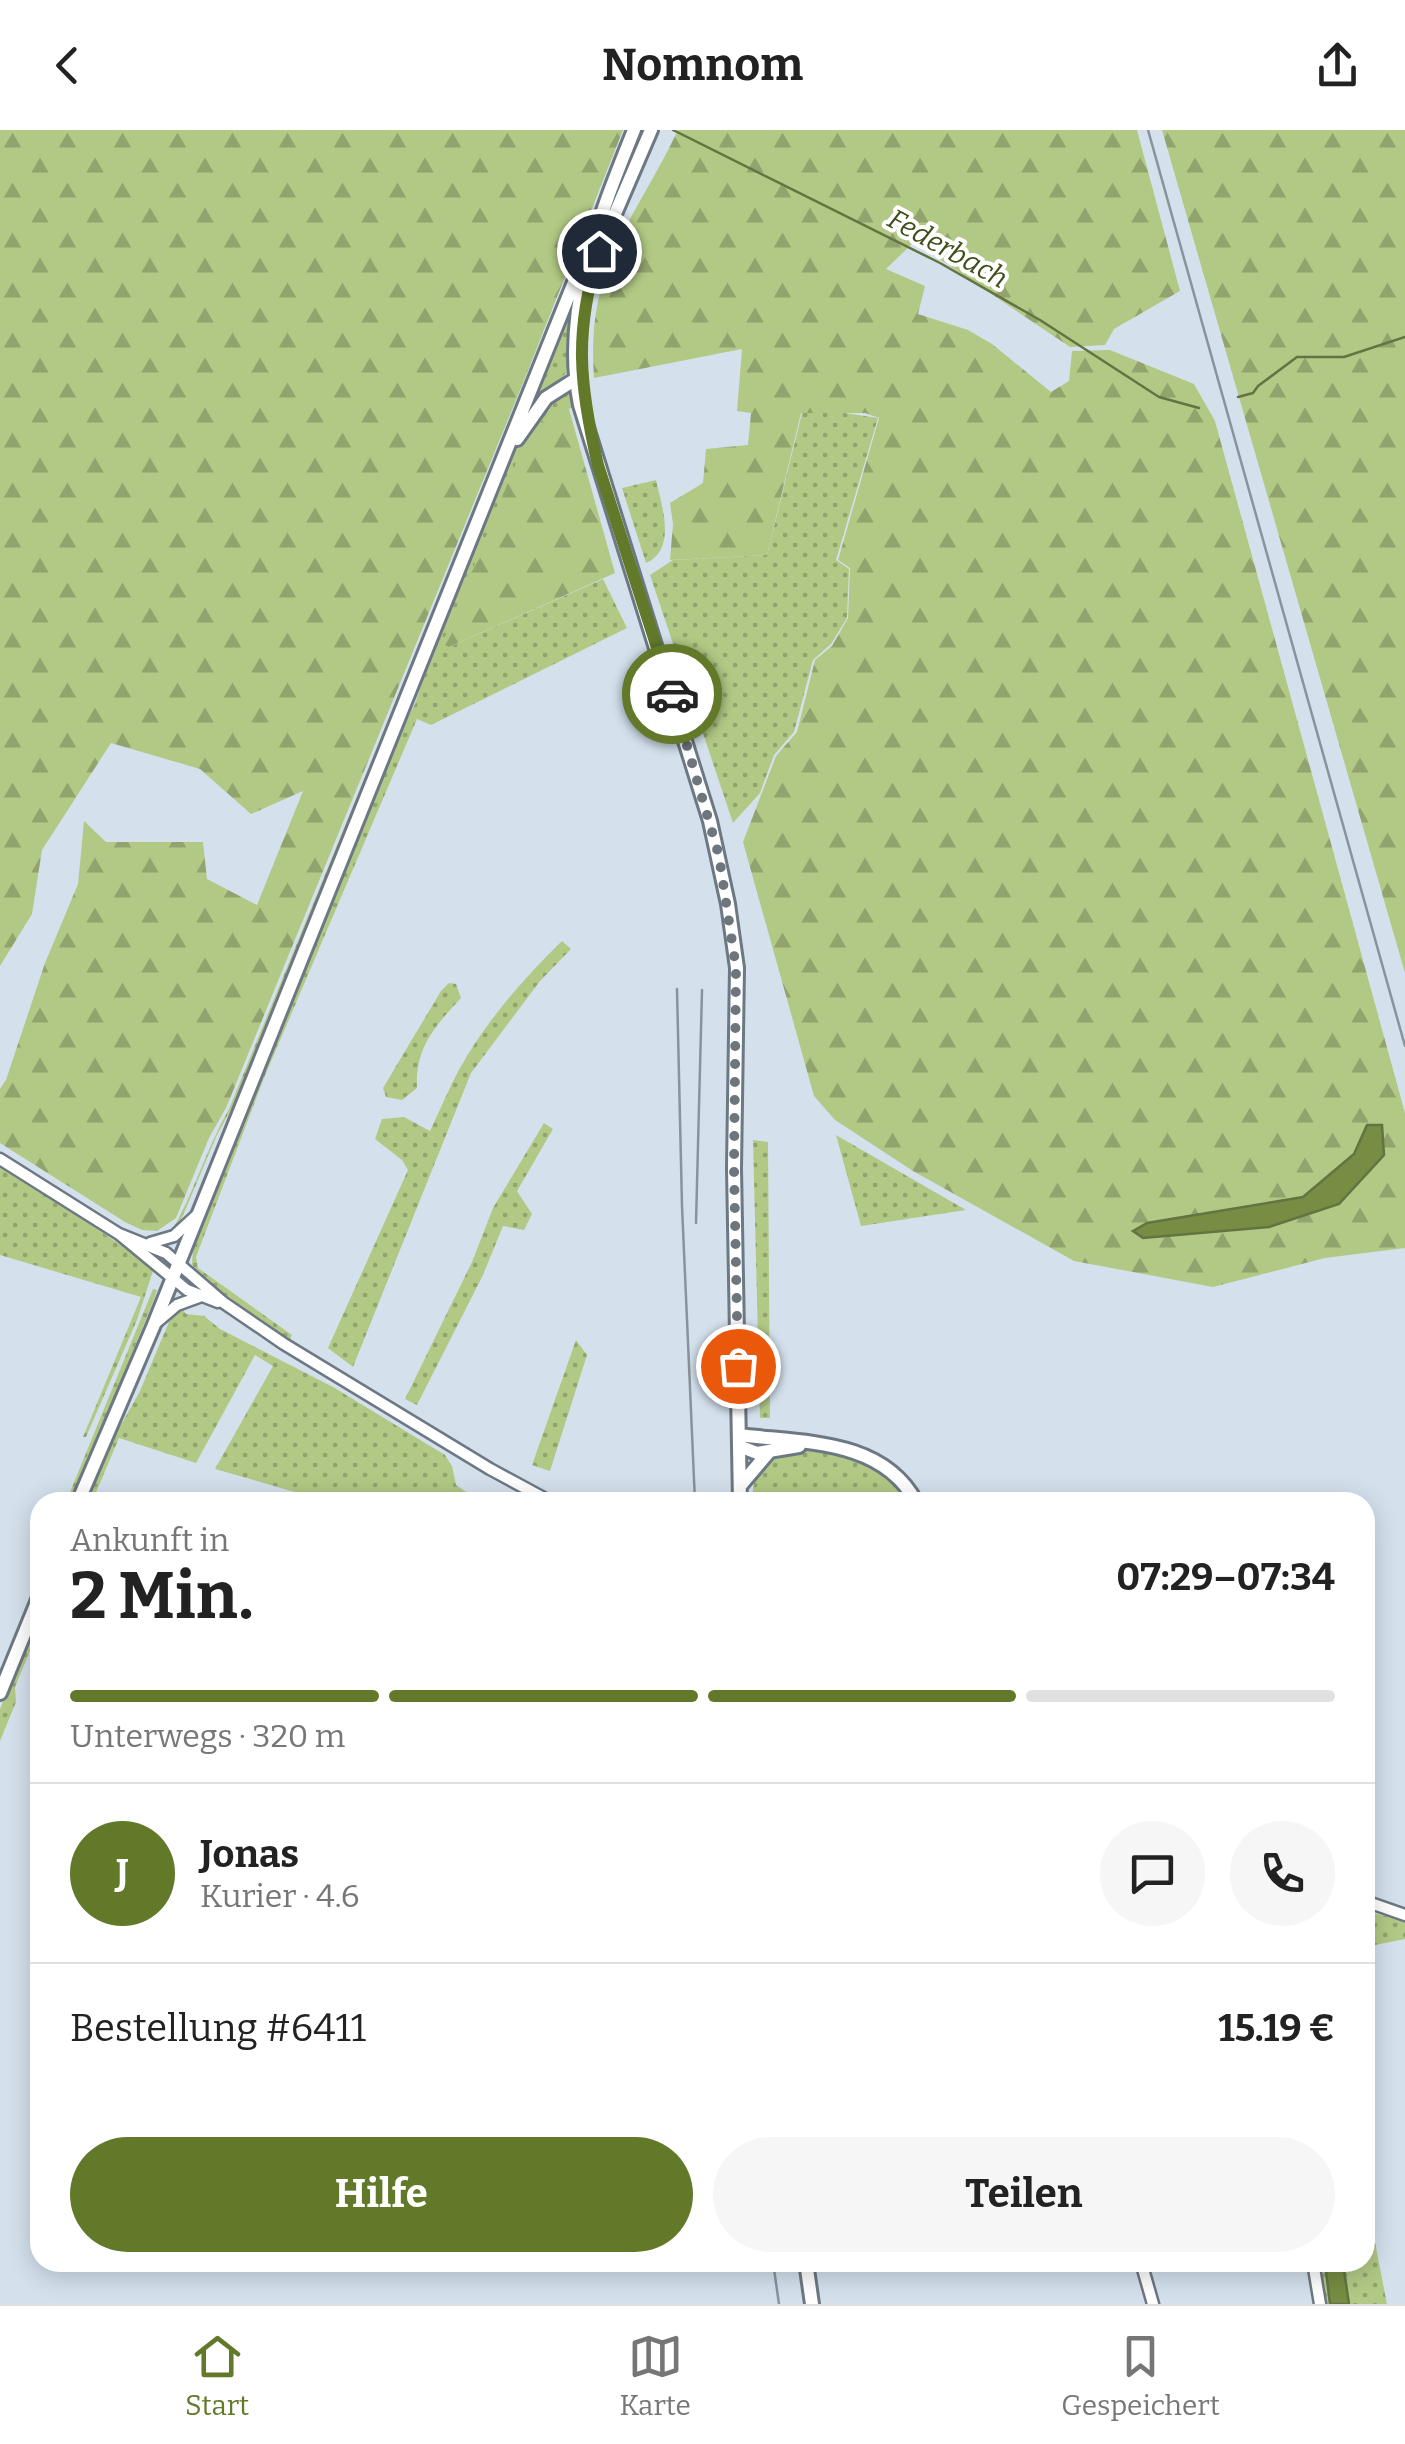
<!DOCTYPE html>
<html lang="de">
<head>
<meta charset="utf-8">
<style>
	:root { --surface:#fff; --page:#f6f6f6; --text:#222; --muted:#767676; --line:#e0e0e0; --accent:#62792a }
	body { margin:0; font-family:Bitter,serif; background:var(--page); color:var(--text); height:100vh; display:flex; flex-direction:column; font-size:38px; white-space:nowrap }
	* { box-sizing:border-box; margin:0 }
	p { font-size:32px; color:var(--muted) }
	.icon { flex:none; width:55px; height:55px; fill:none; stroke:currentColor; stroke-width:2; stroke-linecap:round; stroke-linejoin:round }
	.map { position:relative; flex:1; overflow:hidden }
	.drawer { position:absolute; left:30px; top:1362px; width:1345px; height:780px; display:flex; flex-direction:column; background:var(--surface); border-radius:30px; box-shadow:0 5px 25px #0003 }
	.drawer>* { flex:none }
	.pin { position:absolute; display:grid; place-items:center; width:85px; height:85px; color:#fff; margin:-42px; border:5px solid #fff; border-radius:50%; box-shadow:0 2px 10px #0007 }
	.courier { position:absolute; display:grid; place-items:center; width:100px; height:100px; margin:-50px; border:8px solid #62792a; border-radius:50%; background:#fff; color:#222; box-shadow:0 2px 12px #0007 }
	.headline em { font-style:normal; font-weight:700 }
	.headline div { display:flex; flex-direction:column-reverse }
	.headline { display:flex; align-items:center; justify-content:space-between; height:170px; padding:0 40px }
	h1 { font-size:65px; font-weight:700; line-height:75px }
	.bar { display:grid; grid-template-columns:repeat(4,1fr); gap:15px 10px; align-content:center; height:120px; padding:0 40px }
	.bar i { height:12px; border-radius:8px; background:var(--line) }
	.bar .current { background:var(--accent) }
	.bar p { grid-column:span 4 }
	.line { display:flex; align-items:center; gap:25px; padding:0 40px; border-top:2px solid var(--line) }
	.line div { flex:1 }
	.round { display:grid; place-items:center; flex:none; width:105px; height:105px; border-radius:52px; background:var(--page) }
	.action { display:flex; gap:20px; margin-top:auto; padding:20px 40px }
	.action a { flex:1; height:115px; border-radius:60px; background:var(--accent); color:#fff; font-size:40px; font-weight:700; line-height:115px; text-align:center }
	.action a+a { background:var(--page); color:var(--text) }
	header { display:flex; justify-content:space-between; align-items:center; height:130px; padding:0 40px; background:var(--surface); font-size:45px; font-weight:700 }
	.tab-bar { display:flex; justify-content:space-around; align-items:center; height:140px; border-top:2px solid var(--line); background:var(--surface); font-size:28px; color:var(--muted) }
	.tab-bar a { display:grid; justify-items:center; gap:5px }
	.tab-bar .current { color:var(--accent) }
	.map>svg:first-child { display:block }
</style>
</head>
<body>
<header><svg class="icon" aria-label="back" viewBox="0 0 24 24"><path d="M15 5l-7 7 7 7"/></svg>Nomnom<svg class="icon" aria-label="share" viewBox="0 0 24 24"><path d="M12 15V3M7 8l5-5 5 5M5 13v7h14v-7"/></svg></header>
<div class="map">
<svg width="1405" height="2174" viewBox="0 0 1405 2174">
	<defs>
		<pattern id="grass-dots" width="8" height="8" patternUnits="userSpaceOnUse" patternTransform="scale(2.5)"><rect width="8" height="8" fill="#b2c985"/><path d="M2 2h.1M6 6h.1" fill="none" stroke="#92a46e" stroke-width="1.8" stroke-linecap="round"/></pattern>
		<pattern id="forest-firs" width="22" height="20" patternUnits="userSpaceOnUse" patternTransform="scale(2.5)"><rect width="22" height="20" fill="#b2c985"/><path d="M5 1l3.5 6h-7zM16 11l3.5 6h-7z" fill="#92a46e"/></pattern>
	</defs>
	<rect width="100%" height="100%" fill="#d4e1ed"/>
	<path fill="url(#grass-dots)" d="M588,101L590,103C584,120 562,159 561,174L235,972L217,1005L181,1090L170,1104C193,1066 206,1019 229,979L528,249L550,188Z
		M568,176L567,242L528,283Z
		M569,259L575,276L569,279L564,275L549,280L449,517L603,449L627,498L431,595L417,589L264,948L196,1127L198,1138L292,1205L289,1211L197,1144L192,1134L193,1119L247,977L392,618L415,574L435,512L517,315L541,278Z
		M831,281L878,288L836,430L849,439L847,488L831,514L813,530L794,602L774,625L760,663L733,693L650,445L673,430L767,425L802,283Z
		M656,350C662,377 677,419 646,433L622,358Z
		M562,811L571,819L540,851L471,943L353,1237L328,1218L408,1040L402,1030L375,1009L382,989L404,987L430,1001C440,980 449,958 460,938C487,890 523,849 562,811Z
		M449,853L456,854L461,868C435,896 415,918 417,958L402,970L386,967L383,958L441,861Z
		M544,993L553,999L517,1061L532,1084L524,1100L503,1096L483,1145L417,1275L405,1269L472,1132L493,1078Z
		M836,1005L966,1080L861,1096Z
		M753,1010L768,1012L770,1288H760Z
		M0,1032L154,1138L137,1190L86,1307H83L141,1167L0,1125Z
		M153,1159L157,1160L153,1172L71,1372H66Z
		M181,1177L186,1184L204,1186L220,1199L333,1257L445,1325L452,1336L456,1355L475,1368V1372H329L215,1339L273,1236L255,1225L196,1333L119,1308L92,1372H84L108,1318L140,1261L171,1187Z
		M576,1210L587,1225L550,1341L532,1335Z
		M818,1318C861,1328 883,1335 909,1372H752C754,1323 773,1321 818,1318Z
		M40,1481V1497L15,1557L16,1572L0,1611V1579Z
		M1365,1781L1405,1791V1809L1365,1817Z
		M1365,2061L1387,2174H1324L1318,2133L1365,2132Z"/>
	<path fill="url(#forest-firs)" d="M0,0H623L525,248L226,978L209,1008L176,1088L157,1101L142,1100L125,1092L0,1013V959L6,950L45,833L78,754L84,691L106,712H203L207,749L257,775L303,661L251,684L200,639L111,613L42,720L32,784L0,836Z
		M678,0H1137L1180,161L1114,199L1105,215L1070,217L914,112L886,139L925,156L918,184L968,200L992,214L1051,262L1069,251L1072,221L1110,220L1194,254L1215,291L1405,983V1118L1325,1128L1213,1157L1074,1131L913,1041L835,990L814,966L743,712L776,626L797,602L815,530L832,516L848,488L850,438L838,430L879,288L865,283H801L767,425L670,430L673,394L670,373L703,353L706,319L748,315L751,283L737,281L742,219L594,248C586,135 633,94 678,0Z
		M1162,0H1405V843Z
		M564,274L569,279L615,443L449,517L442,514L521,321L549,280Z"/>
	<path fill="#768d43" stroke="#637442" stroke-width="2.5" d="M1367,995H1382L1384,1025L1339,1074L1269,1097L1143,1108L1133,1101L1147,1093L1303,1067L1354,1024Z
		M1325,2133H1343L1349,2174H1330Z"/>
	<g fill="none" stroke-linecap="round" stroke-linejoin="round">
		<path stroke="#637442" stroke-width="2.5" d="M673,0L940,133L1040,190L1159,267L1199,278
			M1238,267L1253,263L1258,256L1297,227H1344L1405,207"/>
		<g stroke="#6c7883" stroke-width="15">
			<path id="minor" d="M0,1029L119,1104L187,1160L218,1172
				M119,1104L166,1123L224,1173L284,1214L490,1339L551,1372
				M150,1113L174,1106L198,1084
				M157,1192L177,1175L199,1167
				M1365,1771L1405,1785
				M1141,2132L1153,2174
				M1313,2132L1320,2174"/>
		</g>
		<g stroke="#6c7883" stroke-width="18">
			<path id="major" d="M634,0C599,87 561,180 580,275L710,691L728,774L737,838L734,1038L740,1372
				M599,121L651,0
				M517,309L546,268L579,247
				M739,1305C801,1313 882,1308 916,1372
				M739,1316L757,1323L799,1316
				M740,1356L768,1323
				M78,1372L153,1197L581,135
				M0,1563L40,1465
				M806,2132L812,2174"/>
		</g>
		<use href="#minor" stroke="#fff" stroke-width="10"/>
		<use href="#major" stroke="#fff" stroke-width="12"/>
		<path stroke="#89939b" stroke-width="2.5" d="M1148,0L1405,916
			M677,859L682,1076L695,1372
			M696,1093L702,860
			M773,2132L779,2174"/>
	</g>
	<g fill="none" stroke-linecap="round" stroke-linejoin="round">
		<path stroke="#6d757d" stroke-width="10" stroke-dasharray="0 18" d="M672,564L719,726L736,838L734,1038L738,1236"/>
		<path stroke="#62792a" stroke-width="12" d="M599,121C574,201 579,254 598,335L672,564"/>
	</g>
	<g text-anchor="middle" stroke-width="8" stroke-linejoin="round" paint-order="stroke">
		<g font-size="28" font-style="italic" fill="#3f4f19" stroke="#fff">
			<text transform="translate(948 118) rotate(29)" y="10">Federbach</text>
		</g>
	</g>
</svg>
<div class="pin" style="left:738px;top:1236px;background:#ea580c"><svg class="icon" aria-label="bag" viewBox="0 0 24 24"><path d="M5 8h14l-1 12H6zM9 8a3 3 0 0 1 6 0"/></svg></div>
<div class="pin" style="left:599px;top:121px;background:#1f2937"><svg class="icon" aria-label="home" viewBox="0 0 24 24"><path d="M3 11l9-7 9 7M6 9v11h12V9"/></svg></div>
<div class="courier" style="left:672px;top:564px"><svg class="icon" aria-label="car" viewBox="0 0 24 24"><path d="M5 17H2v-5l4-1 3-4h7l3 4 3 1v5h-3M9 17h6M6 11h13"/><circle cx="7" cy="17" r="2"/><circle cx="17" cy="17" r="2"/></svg></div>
<section class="drawer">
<div class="headline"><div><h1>2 Min.</h1><p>Ankunft in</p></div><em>07:29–07:34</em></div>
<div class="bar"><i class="current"></i><i class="current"></i><i class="current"></i><i></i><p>Unterwegs · 320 m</p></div>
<div class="line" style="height:180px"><b class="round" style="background:var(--accent);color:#fff">J</b><div><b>Jonas</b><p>Kurier · 4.6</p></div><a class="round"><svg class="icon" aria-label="chat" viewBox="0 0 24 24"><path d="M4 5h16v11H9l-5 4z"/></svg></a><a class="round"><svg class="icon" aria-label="phone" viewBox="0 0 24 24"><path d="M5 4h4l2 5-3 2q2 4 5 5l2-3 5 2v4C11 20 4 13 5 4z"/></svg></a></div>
<div class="line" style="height:130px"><div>Bestellung #6411</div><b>15.19 €</b></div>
<div class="action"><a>Hilfe</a><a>Teilen</a></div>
</section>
</div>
<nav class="tab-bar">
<a class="current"><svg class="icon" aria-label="home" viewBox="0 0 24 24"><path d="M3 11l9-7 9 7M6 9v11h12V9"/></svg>Start</a>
<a><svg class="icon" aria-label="map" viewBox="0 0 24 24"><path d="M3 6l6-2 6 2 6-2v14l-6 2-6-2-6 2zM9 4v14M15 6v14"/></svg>Karte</a>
<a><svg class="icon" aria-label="saved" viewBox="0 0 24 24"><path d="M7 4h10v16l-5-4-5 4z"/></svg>Gespeichert</a>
</nav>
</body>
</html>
